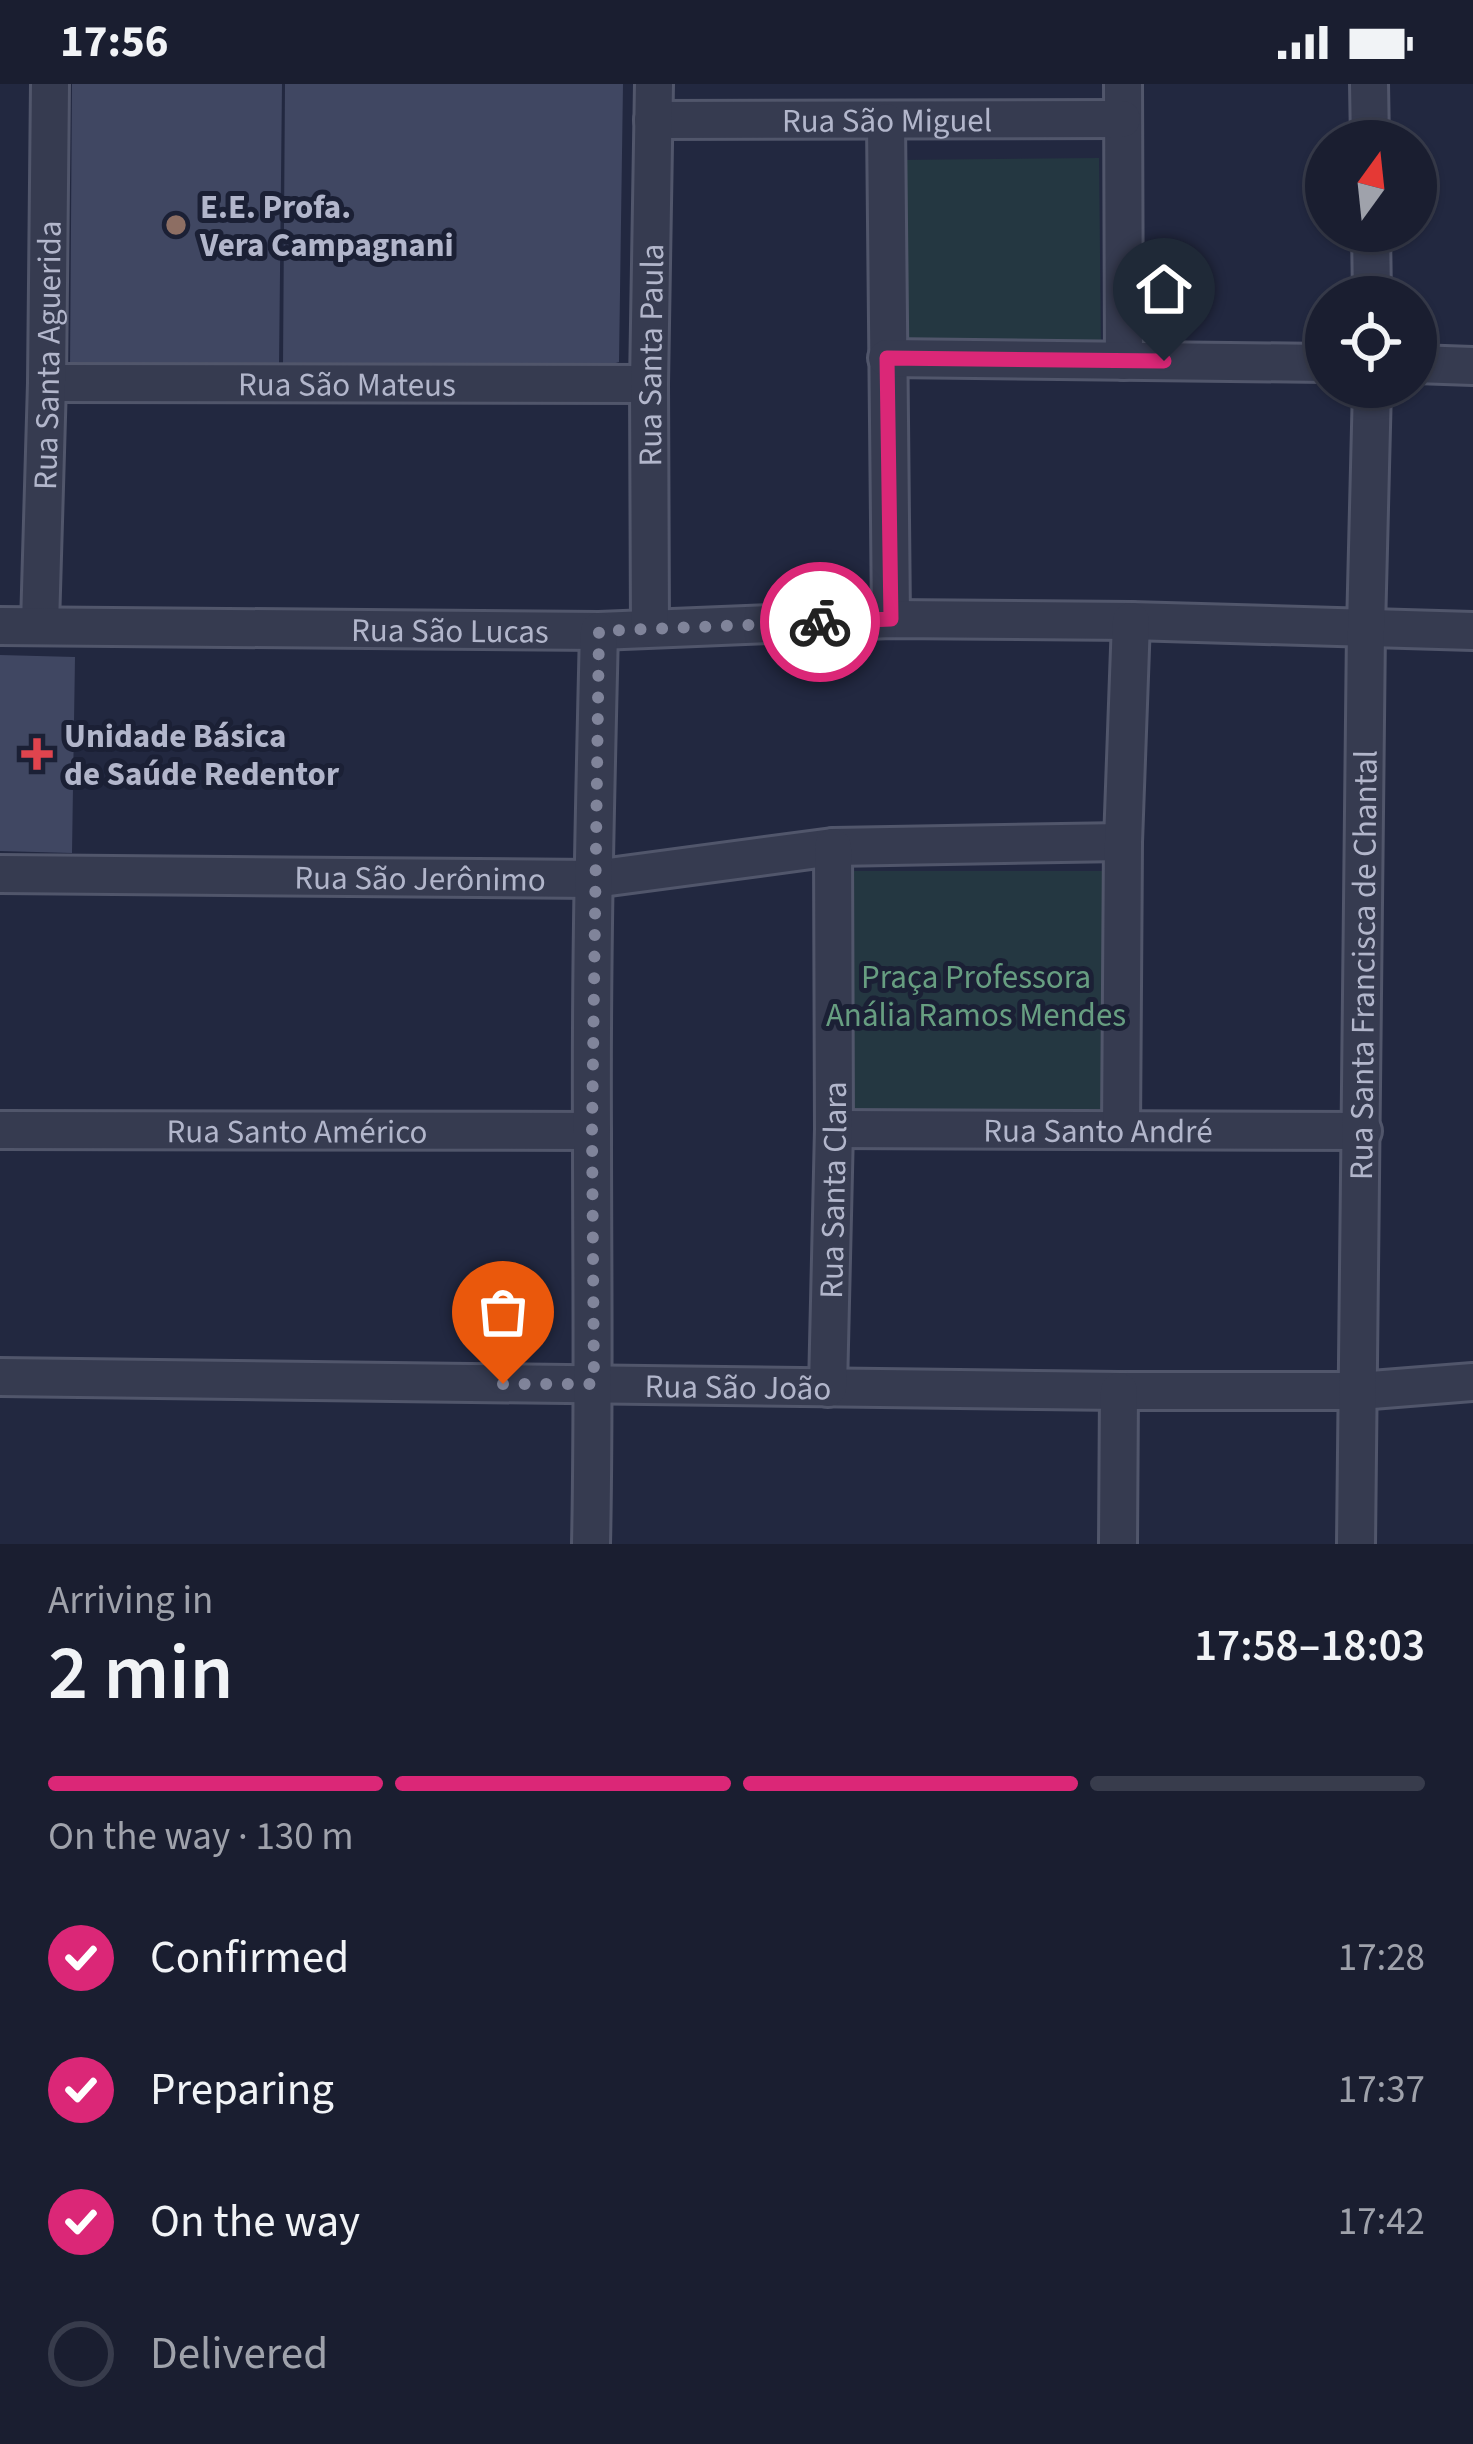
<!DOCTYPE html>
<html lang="en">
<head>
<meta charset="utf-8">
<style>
	:root { --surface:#1a1e30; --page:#232738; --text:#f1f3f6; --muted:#9fa2ab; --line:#383c4c; --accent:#db2777 }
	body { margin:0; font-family:"Source Sans 3",sans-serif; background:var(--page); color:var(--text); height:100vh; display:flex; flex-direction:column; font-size:45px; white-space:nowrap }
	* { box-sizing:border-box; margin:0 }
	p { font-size:39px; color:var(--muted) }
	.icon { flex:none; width:66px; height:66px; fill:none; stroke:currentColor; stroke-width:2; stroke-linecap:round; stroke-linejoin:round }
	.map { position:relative; height:1460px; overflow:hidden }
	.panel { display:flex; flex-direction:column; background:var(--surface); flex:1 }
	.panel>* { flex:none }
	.needle { width:78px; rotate:15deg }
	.controls { position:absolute; left:1305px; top:36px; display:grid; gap:24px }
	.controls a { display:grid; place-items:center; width:132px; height:132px; border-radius:50%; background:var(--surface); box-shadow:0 3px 9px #0004,0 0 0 3px var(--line); font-size:60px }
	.pin { position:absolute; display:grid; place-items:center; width:102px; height:102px; color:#fff; margin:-123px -51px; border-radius:50% 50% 50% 0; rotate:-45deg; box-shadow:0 0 12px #0007 }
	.pin .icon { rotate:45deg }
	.courier { position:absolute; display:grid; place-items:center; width:120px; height:120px; margin:-60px; border:9px solid #db2777; border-radius:50%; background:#fff; color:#222; box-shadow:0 3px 15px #0007 }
	.summary em { font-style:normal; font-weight:600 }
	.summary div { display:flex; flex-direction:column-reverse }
	.summary { display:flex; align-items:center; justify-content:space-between; height:204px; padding:0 48px }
	h1 { font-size:78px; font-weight:600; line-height:90px }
	.bar { display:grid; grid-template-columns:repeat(4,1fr); gap:18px 12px; align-content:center; height:144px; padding:0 48px }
	.bar i { height:15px; border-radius:9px; background:var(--line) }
	.bar .on { background:var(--accent) }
	.bar p { grid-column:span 4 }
	ol { padding:0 48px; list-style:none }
	li { display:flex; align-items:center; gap:36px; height:132px }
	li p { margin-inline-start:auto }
	li .icon { padding:12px; border-radius:50%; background:var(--accent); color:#fff; stroke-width:4 }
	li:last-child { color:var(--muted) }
	li i { width:66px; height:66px; border:6px solid var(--line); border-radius:50% }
	.status { display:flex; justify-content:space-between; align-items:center; height:84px; padding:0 60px; background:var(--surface); direction:ltr }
	.status svg { height:33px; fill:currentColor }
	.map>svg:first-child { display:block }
</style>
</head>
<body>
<div class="status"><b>17:56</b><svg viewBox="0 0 49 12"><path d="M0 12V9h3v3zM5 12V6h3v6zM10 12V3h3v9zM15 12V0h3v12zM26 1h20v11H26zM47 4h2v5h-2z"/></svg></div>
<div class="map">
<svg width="1473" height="1460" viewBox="0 0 1473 1460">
	<rect width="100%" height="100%" fill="#222840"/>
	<path fill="#243741" d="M1099,74L1101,262L900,264L897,76Z
		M846,787H1104L1107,1038L848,1034Z"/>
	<path fill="#404762" d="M72,0H282L279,282L70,285Z
		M285,0H623L619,278L606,282H283Z
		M0,571L75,573L72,769L0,767Z"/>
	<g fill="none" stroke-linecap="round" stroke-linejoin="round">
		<g stroke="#51566b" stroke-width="42">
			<g id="street">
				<path d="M1123,0L1124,277"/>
				<path d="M1369,0L1370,57"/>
				<path id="s1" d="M653,36L1122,35"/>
				<path d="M886,38L891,535"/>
				<path d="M1371,147L1372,213"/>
				<path d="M887,274L1326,279"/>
				<path d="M1416,280L1473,282"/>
				<path id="s2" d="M47,299L649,300"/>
				<path id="s3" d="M40,541L47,299L50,0"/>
				<path id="s4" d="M0,542L599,547L891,535L1131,537L1473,547"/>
				<path id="s5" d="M650,544L649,300L654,0"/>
				<path id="s6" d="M0,790L594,795L833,763L1123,758"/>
				<path id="s7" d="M834,1045L1363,1047"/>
				<path id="s8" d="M0,1046L592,1047"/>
				<path d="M1121,1046L1123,758L1131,537"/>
				<path id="s9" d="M0,1293L1119,1307H1359L1473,1298"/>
				<path id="s10" d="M828,1304L834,1045L833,763"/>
				<path d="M591,1460C594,1323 592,1186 592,1049C591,882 595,714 599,547"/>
				<path d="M1118,1460L1119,1307"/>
				<path id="s11" d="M1356,1460L1366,545L1372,303"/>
			</g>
		</g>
		<use href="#street" stroke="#363b50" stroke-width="36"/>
	</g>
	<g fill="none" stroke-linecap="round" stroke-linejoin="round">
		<path stroke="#80849a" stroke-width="12" stroke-dasharray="0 21.6" d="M503,1300H594L592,1047L599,547L820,538"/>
		<path stroke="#db2777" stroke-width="15" d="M820,538L891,535L887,274L1164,277"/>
	</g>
	<circle fill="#8d6e63" stroke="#1b2035" stroke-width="4.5" cx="176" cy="141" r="12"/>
	<path fill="#e0444e" stroke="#1b2035" stroke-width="4.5" d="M31 652h12v12h12v12h-12v12h-12v-12h-12v-12h12z"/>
	<g text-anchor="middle" stroke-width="10" stroke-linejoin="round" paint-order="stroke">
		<g font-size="33" fill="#b2b6cb" stroke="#1b2035">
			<text dy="12" stroke="none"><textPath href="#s1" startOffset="234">Rua São Miguel</textPath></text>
			<text dy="12" stroke="none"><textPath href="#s3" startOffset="270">Rua Santa Aguerida</textPath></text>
			<text dy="12" stroke="none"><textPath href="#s5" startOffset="273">Rua Santa Paula</textPath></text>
			<text dy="12" stroke="none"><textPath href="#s2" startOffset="300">Rua São Mateus</textPath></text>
			<text dy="12" stroke="none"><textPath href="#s4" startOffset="450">Rua São Lucas</textPath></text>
			<text dy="12" stroke="none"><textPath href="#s6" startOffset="420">Rua São Jerônimo</textPath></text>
			<text dy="12" stroke="none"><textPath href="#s11" startOffset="579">Rua Santa Francisca de Chantal</textPath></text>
			<text dy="12" stroke="none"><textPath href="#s7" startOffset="264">Rua Santo André</textPath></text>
			<text dy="12" stroke="none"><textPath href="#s8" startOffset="297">Rua Santo Américo</textPath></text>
			<text dy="12" stroke="none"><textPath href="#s10" startOffset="198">Rua Santa Clara</textPath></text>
			<text dy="12" stroke="none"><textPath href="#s9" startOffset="738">Rua São João</textPath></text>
		</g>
		<g font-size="33" font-weight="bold" fill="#b2b6cb" stroke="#1b2035" text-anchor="start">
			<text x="200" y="134">E.E. Profa.<tspan x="200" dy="38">Vera Campagnani</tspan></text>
			<text x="64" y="663">Unidade Básica<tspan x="64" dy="38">de Saúde Redentor</tspan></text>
		</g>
		<g font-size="33" fill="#679e81" stroke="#1b2035">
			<text x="976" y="904">Praça Professora<tspan x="976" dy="38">Anália Ramos Mendes</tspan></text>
		</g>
	</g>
</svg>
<div class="controls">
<a><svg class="needle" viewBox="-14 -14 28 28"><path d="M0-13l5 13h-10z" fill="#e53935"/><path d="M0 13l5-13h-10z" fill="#9fa2ab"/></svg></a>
<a><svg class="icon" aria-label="locate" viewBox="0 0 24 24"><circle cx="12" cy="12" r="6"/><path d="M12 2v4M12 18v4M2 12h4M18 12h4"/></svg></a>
</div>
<div class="pin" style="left:503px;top:1300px;background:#ea580c"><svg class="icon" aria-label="bag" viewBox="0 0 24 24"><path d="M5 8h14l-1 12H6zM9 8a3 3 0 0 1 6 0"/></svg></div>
<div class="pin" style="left:1164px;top:277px;background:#1f2937"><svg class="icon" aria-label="home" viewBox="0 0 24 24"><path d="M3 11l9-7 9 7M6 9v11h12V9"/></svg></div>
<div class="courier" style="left:820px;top:538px"><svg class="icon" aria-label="bike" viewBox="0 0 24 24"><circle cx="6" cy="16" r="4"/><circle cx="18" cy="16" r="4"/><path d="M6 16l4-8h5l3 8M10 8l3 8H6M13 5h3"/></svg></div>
</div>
<section class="panel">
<div class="summary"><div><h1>2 min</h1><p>Arriving in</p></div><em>17:58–18:03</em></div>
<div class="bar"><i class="on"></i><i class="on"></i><i class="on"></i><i></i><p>On the way · 130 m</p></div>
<ol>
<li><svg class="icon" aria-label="check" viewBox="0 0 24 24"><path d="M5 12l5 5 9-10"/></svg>Confirmed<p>17:28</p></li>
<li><svg class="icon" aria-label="check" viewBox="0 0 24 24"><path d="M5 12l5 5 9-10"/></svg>Preparing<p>17:37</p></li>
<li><svg class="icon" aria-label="check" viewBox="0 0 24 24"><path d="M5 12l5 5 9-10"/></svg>On the way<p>17:42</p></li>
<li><i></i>Delivered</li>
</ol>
</section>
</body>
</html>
